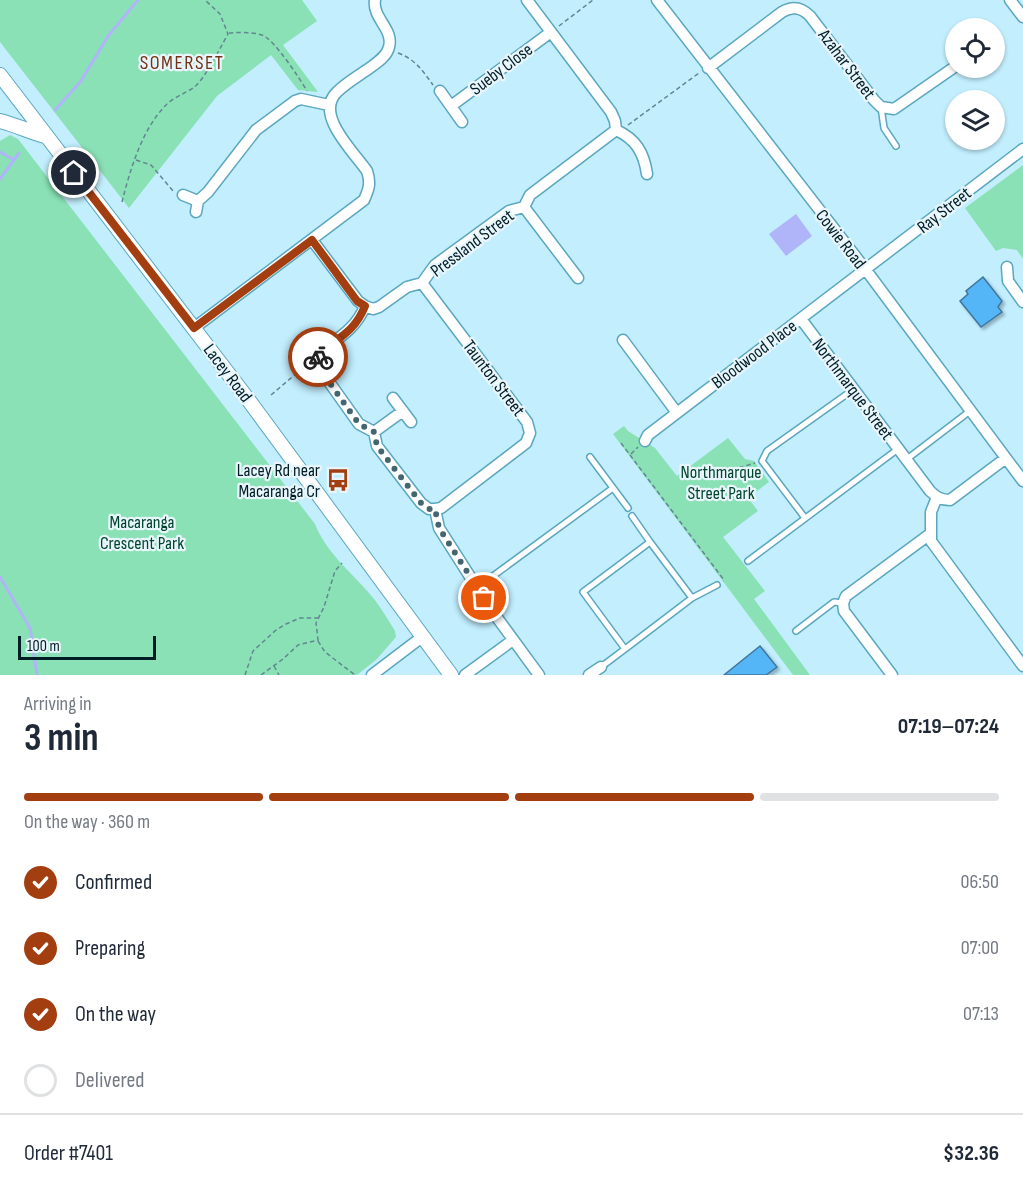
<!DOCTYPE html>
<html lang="en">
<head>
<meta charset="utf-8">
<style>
	:root { --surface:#fff; --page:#f2f2f3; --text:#1f2937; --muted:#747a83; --line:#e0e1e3; --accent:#a33e10 }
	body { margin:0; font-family:"Sofia Sans Condensed",sans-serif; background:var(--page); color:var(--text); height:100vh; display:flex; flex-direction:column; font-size:22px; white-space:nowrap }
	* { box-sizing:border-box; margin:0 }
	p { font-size:20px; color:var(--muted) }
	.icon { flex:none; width:33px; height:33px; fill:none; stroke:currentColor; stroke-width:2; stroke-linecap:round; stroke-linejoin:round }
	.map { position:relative; height:675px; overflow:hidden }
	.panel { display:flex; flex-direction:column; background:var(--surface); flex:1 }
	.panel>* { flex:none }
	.tools { position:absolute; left:945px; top:18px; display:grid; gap:12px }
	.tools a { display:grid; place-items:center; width:60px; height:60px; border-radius:50%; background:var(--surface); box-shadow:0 2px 4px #0004; font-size:30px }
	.scale { position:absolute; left:18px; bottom:15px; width:138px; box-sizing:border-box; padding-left:6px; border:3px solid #001c25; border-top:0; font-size:16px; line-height:21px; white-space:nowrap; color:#001c25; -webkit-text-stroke:4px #e8f6fb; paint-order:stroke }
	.pin { position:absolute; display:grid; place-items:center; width:51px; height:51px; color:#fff; margin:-26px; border:3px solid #fff; border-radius:50%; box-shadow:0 2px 6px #0007 }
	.courier { position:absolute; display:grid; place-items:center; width:60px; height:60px; margin:-30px; border:4px solid #a33e10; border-radius:50%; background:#fff; color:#222; box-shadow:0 2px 8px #0007 }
	.summary em { font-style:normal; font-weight:700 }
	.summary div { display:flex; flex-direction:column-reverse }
	.summary { display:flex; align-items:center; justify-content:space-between; height:102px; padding:0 24px }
	h1 { font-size:39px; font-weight:700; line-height:45px }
	.bar { display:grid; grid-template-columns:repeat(4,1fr); gap:9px 6px; align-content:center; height:72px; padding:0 24px }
	.bar i { height:8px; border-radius:4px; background:var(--line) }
	.bar .on { background:var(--accent) }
	.bar p { grid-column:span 4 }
	.line { display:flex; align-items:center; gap:15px; padding:0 24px; border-top:2px solid var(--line) }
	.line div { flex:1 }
	ol { padding:0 24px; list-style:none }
	li { display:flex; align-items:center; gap:18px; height:66px }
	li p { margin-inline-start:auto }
	li .icon { padding:6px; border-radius:50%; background:var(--accent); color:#fff; stroke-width:4 }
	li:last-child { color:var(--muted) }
	li i { width:33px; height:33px; border:3px solid var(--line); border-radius:50% }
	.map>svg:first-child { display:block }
</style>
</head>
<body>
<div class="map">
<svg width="1023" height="675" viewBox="0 0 1023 675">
	<defs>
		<filter id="shadow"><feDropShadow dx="2.5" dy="2.5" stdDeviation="1.5" flood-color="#0004"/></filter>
	</defs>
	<rect width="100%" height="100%" fill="#c2eefe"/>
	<path fill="#8ae1b5" d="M0,0H302L317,21L283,45L318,92L298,90L271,55L217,96L129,208L0,42Z
		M10,135L18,139L315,524C326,552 349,570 369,593C379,604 387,618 395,631L396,637L377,659L357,675H0V141Z
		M1023,165V259L1017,250L1003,248L996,251L965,208Z
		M624,426L628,431L655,448L677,476L728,438L745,459L754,461L769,482L748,498L758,511L723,537L765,591L754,599L810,675H793L613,434Z"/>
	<path fill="#b0b4f9" d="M796,214L812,236L786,256L769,234Z"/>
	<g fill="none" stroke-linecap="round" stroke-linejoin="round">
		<path stroke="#b0b4f9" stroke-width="3" d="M55,110L81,81L108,36L138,0
			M0,152L14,160
			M0,179L19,153
			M0,577L30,628L37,675"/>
	</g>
	<path fill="#55b6f7" stroke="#40769c" stroke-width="1.5" filter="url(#shadow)" d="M983,277L1002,301L998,307L1002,312L981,327L960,301L968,294L966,291Z
		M760,646L777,667L766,675H724Z"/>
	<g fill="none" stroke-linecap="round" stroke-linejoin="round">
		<g stroke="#5ba7bf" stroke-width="8">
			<path id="service" d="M881,107L884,128L896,146
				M590,457L628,508
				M907,459L970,411
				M805,518L762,461L767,451L854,389
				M748,561L898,449
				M478,587L613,488
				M692,598L717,585
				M796,631L834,602L843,603
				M625,649L692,598L650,542
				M601,667L625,649L583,592L650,542L632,516"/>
		</g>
		<g stroke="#5ba7bf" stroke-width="13">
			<path id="minor" d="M657,0L866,270L1023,481
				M1010,0L1023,17
				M708,68L782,12C792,6 801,7 810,16L874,100L881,107L894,109L956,66
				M440,91L462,122
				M451,106L551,32
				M616,130C636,139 644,153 647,174
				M183,195L198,201L196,212
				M198,201L208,192L256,130L295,101L301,99L329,105
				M524,207L578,278
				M312,240L358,301L365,306L373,309L379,307L407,287L422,283L435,265L509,211L524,207L530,195L616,130L615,121L611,112L527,0
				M1007,267L1008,281L1023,302
				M422,283L527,422L530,433L526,443L441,508L435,509
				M365,306C356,329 338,338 319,353L317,365L359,424L374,432L377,446L421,503L429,509H435L439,528L490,608L539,675
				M801,319L930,491C936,497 941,500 950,500L1006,458
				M194,328L364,200C369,189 371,183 367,171C353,151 314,114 337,92C347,82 360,75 371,67C378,62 387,56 389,47C394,29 372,18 375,0
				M623,340L677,413
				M393,398L411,422
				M374,432L403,411
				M645,441L648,435L1023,149
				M937,497L931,512V541L1023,666
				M372,675L422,637
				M465,675L513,640
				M589,675L601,667
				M892,675L844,611L843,603L846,596L930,534"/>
		</g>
		<g stroke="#5ba7bf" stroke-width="16">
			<path id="tertiary" d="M0,75L250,402L451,675
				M0,121C16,125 30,132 45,136"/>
		</g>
		<path stroke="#628692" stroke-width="1.5" stroke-dasharray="4.5 3" stroke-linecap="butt" d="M559,26L593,0
			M229,33C239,32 252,32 262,35C274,39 300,79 307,91
			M398,53C415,59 423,71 433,85
			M628,125L699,73
			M136,160L151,165L174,192
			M122,202C130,170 142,129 166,105C174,97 184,94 193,88C204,81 221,46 228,34L220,14L205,0
			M271,395L304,367L306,360
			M621,443L724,580L723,581
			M631,454L638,447
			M732,470L755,463
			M318,641L325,652L355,675
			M274,666L279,675
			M245,675L253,651L276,630L286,624L300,618H318
			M261,675L283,659L298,645L318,640L316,623L324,607L335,571L342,563"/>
		<use href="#service" stroke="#fff" stroke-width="5"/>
		<use href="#minor" stroke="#fff" stroke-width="10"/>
		<use href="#tertiary" stroke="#fff" stroke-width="14"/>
	</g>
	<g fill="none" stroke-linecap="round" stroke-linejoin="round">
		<path stroke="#446671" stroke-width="6" stroke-dasharray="0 10.8" d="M318,357L317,365L359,424L374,432L377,446L421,503L429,509H435L439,528L484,598"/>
		<path stroke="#a33e10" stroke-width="8" d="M74,173L194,328L312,240L357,301L365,306C355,331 340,337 320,353L318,357"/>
	</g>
	<defs>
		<g id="bus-bare" transform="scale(1.8)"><path d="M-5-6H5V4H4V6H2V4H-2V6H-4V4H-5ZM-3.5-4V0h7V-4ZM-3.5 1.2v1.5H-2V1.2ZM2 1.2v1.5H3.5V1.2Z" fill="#a33e10" stroke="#e8f6fb" stroke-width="2.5" paint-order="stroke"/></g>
	</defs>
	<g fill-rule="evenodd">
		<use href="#bus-bare" x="338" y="480"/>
	</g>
	<g text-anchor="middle" stroke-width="4.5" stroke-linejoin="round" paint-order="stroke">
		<g font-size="18" fill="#001c25" stroke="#e8f6fb">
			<text transform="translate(847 64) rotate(53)" y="6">Azahar Street</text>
			<text transform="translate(501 69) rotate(-37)" y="6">Sueby Close</text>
			<text transform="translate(944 210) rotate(-38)" y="6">Ray Street</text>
			<text transform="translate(841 239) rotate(52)" y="6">Cowie Road</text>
			<text transform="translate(472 243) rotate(-37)" y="6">Pressland Street</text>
			<text transform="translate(754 354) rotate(-37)" y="6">Bloodwood Place</text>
			<text transform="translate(228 373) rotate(53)" y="6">Lacey Road</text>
			<text transform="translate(494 378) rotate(53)" y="6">Taunton Street</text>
			<text transform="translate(853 389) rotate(53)" y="6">Northmarque Street</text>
		</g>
		<g font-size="18" fill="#001c25" stroke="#e8f6fb" text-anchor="end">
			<text x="320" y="476">Lacey Rd near<tspan x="320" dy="21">Macaranga Cr</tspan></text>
		</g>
		<g font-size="18" fill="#00442b" stroke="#e8f6fb">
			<text x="721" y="478">Northmarque<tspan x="721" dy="21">Street Park</tspan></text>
			<text x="142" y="528">Macaranga<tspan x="142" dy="21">Crescent Park</tspan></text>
		</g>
		<g font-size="20" letter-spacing="1.5" fill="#733218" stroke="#e8f6fb">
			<text x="182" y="69">SOMERSET</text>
		</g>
	</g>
</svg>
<div class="tools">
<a><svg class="icon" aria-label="locate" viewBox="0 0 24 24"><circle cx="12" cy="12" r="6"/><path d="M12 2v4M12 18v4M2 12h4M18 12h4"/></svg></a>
<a><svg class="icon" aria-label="layers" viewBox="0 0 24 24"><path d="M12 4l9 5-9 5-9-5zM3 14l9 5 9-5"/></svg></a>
</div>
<div class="scale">100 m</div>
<div class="pin" style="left:484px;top:598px;background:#ea580c"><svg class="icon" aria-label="bag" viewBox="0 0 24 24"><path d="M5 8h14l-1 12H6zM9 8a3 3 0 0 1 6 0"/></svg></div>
<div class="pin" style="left:74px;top:173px;background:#1f2937"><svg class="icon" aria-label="home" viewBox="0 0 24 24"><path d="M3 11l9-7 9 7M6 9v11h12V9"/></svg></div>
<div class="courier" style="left:318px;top:357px"><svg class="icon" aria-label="bike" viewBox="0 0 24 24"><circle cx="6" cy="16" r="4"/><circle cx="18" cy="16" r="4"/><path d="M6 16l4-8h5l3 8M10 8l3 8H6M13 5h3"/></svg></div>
</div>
<section class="panel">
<div class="summary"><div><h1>3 min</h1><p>Arriving in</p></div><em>07:19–07:24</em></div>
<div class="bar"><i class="on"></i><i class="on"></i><i class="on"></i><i></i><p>On the way · 360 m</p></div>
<ol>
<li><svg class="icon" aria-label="check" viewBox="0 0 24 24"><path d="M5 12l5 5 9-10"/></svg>Confirmed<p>06:50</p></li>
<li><svg class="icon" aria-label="check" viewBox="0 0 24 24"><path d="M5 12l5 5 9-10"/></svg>Preparing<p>07:00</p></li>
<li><svg class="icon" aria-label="check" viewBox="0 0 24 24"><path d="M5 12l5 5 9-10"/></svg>On the way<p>07:13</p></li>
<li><i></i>Delivered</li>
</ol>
<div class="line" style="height:78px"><div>Order #7401</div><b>$32.36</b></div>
</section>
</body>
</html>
